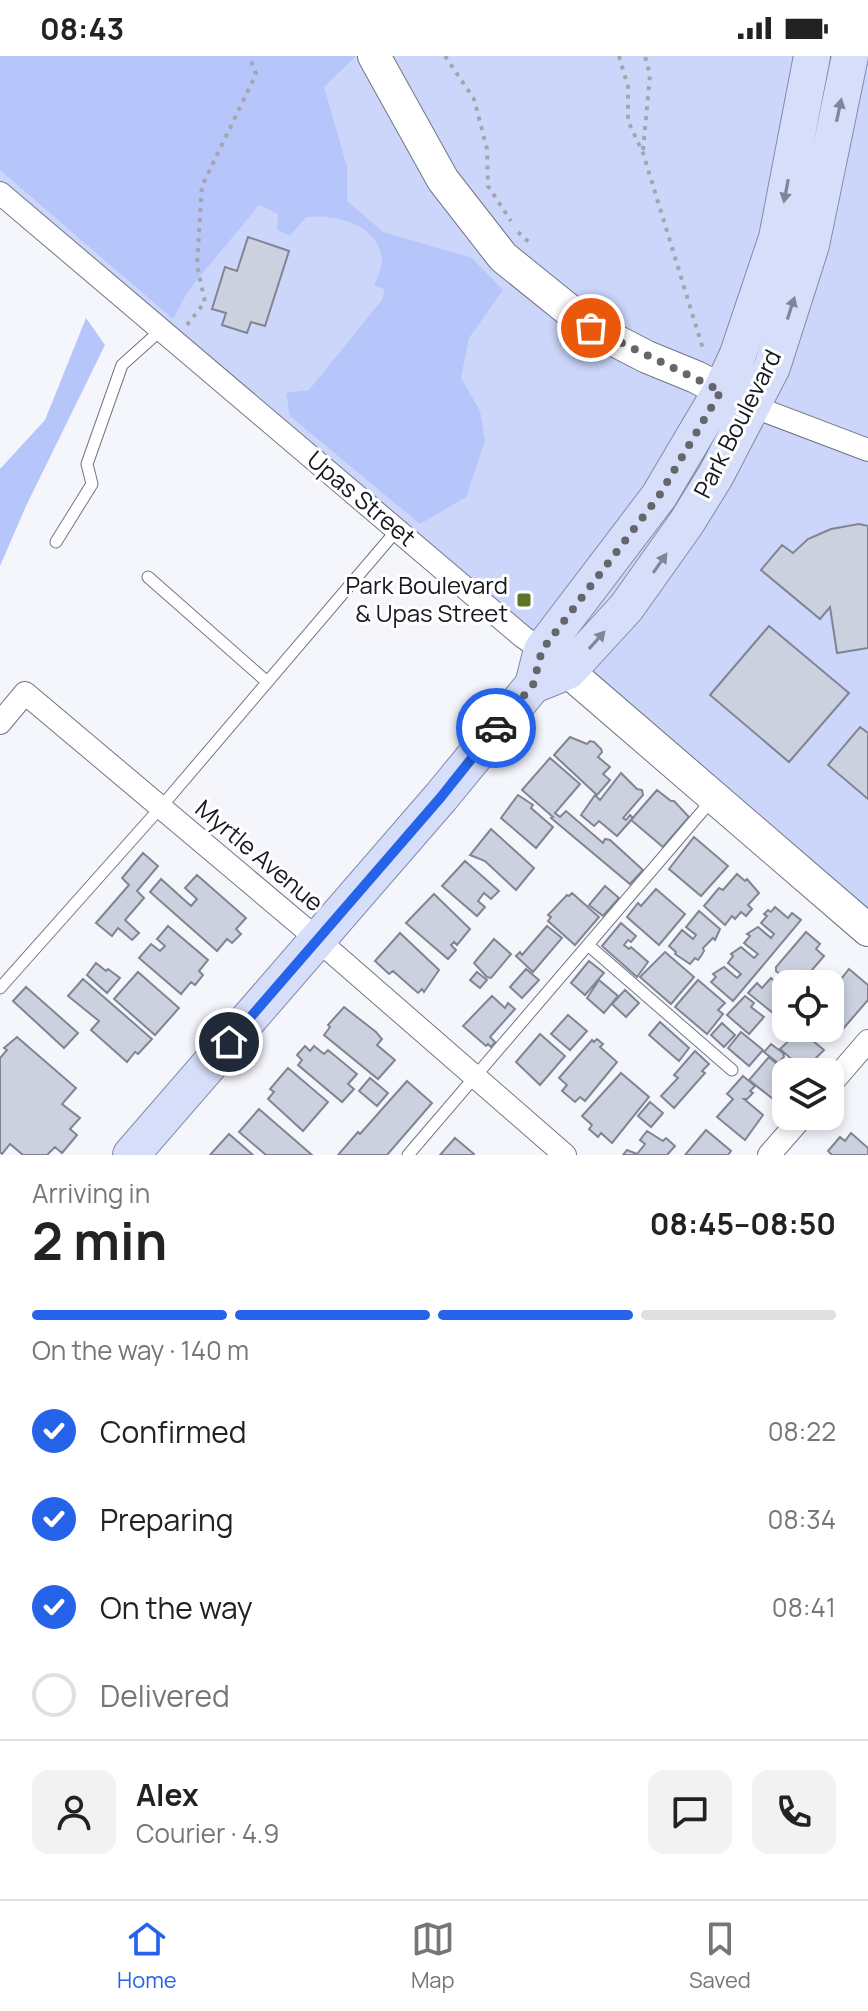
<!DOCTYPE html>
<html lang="en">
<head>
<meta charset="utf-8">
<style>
	:root { --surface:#fff; --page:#f2f2f2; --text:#222; --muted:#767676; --line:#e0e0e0; --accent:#2563eb }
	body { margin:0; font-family:Manrope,sans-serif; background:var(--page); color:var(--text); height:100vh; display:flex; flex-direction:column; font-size:30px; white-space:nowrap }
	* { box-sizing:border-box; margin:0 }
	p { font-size:26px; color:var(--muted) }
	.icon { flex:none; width:44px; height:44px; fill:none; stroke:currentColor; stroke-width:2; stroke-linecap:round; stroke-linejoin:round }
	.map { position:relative; height:1099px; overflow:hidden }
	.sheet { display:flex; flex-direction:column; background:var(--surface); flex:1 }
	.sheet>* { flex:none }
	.tools { position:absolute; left:772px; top:914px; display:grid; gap:16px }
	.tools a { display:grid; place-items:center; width:72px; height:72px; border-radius:16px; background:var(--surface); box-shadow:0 4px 12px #0003; font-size:40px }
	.pin { position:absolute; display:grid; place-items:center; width:68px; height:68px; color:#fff; margin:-34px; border:4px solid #fff; border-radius:50%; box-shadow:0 2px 8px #0007 }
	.courier { position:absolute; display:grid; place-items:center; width:80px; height:80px; margin:-40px; border:6px solid #2563eb; border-radius:50%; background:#fff; color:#222; box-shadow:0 2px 10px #0007 }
	.headline em { font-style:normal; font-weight:700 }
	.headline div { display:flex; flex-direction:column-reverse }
	.headline { display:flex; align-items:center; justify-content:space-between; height:136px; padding:0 32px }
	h1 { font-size:52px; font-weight:700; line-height:60px }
	.bar { display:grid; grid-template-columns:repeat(4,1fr); gap:12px 8px; align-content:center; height:96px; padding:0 32px }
	.bar i { height:10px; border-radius:6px; background:var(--line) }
	.bar .selected { background:var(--accent) }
	.bar p { grid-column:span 4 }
	.line { display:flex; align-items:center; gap:20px; padding:0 32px; border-top:2px solid var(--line) }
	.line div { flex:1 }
	.round { display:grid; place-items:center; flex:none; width:84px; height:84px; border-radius:16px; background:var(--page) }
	ol { padding:0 32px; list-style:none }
	li { display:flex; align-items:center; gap:24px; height:88px }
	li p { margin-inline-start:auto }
	li .icon { padding:8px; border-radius:50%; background:var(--accent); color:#fff; stroke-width:4 }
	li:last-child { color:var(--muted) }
	li i { width:44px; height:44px; border:4px solid var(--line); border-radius:50% }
	.status { display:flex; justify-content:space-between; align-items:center; height:56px; padding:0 40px; background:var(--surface); direction:ltr }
	.status svg { height:22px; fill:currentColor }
	.menu { display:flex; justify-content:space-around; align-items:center; height:112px; border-top:2px solid var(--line); background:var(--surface); font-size:22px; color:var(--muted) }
	.menu a { display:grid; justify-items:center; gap:4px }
	.menu .selected { color:var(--accent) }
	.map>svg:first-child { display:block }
</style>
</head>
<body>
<div class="status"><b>08:43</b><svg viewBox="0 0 49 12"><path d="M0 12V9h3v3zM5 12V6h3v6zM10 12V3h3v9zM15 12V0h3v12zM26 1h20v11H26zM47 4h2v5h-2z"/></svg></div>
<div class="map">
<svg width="868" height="1099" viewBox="0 0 868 1099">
	<rect width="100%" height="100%" fill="#f4f6fc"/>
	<path fill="#ccd6fa" d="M0,0H868V867L0,128Z"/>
	<path fill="#b6c5fa" d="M0,0H356L324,31L347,111V145L383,176L472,202L503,234L469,282L461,322L480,355L485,385L466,441L420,468L290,360L286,337L309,334L382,244L385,233L374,230C377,222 382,213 382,205C380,168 336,158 306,161L290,180L277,174L278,158L259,149L188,235L173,263L0,114Z
		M86,262L105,289L26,450L0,510V413L45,364Z"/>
	<path fill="#ccd1e0" stroke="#818593" stroke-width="2" d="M248,181L289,195L265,270L251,266L247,277L222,269L226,257L212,253L225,211L237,215Z
		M859,468L868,470V592L837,597L830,551L820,563L761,514L782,489L793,497L808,483L831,473Z
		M769,570L849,637L789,706L710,639Z
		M860,671L868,677V743L828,709Z
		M570,681L587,688L590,685L594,686L601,693L602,696L598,701L610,711L603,718L610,724L597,739L554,699Z
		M550,702L580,728L555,757L560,761L566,755L603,787L605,783L610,784L643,814L630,828L551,762L553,761L522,734Z
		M621,717L637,733L642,734L643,739L623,762L626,764L630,759L633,762L617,780L599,765L594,770L581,759L595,739L600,744Z
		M657,734L671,745H674L689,761L663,791L631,764Z
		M518,739L533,749L531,752L553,771L536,792L501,762Z
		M491,773L534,812L516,834L485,805L470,799Z
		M694,781L728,810L701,840L669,813Z
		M143,797L158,810L137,835L144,842L125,864L139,877L132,884L118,872L112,880L96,867L129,829L122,822Z
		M465,805L499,835L491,843L484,837L478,845L485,851L477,860L442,830Z
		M737,818L745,825L747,823L759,837L748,849L752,853L746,860L741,856L735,863L732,860L725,869L704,850L719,832L723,834Z
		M197,819L246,862L236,873L241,878L232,887L227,883L217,895L150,836L161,823L191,850L197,843L185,832Z
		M605,830L619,842L603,860L589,849Z
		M656,833L685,858L659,889L627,861L638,847L641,850Z
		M572,837L599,861L575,889L548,865L551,861L548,859L567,839L569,840Z
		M434,838L470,873L457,889L454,886L451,889L456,894L448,903L406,867Z
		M775,851L788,862L792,857L801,864L733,945L711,926L716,921L713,918L724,911L737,922L741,918L728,907L733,900L731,898L741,891L754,902L758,898L744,887L750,880L747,878L758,871L771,882L774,878L761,867L767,860L764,858L768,854L771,856Z
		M699,855L720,873L715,884L713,882L703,892L704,895L701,900L698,904L695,902L690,908L675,898L676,896L669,890L682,874L693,883L696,879L686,871Z
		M621,867L636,880L631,886L628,884L624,889L629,893L631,891L648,906L637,921L602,890Z
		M168,870L208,904L199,915L203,919L195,929L191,926L181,938L139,902L151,888L160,895L165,890L157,883Z
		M547,870L562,882L533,916L516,900L520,896L522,899Z
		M806,876L820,888L816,893L824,900L800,928H796L783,917L781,919L776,915V911Z
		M400,877L439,914L424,936L422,933L418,937L393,915L389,918L375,905Z
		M494,883L511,898L491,922L487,921L474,907Z
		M665,896L694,921L671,948L640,921Z
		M589,905L604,917L585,939L571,927Z
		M96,907L106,915L108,913L120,922L107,937L87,919Z
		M526,913L539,924L522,942L510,931Z
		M849,913L868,929V944L842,974L830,963V937Z
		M138,916L179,952L155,979L114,943Z
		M477,916L487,924L480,932L470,924Z
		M771,922L782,931L786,930V941L773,957L748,937L757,927L762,932Z
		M83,923L152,983L138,998L135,996L127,1006L91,974L99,965L68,940Z
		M599,924L618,940L604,957L587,942Z
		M698,924L725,947L718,954L723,958L707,978L675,951Z
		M26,931L78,977L64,992L13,945Z
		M625,934L639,947L626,961L612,948Z
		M492,940L505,952L508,947L515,953L490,981L495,986L491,991L488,988L486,990L463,970Z
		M745,940L754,947L751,951L764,961L749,978L727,959Z
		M344,951L376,976L382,983L377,989L395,1004L378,1023L324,979L330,971L328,969Z
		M568,959L587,975L570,994L551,978Z
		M660,966L689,992L679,1005L649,979Z
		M722,967L735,979L724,991L711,979Z
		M800,974L824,994L804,1014L780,993Z
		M741,976L763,994L749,1010L728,992Z
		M540,978L565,1000L540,1029L516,1006Z
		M17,981L76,1032L62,1048L80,1062L70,1073L77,1079L62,1097L55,1091L47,1099H23L10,1088L2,1098L0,1096V1002L7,994L4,992Z
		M597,983L603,988L600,991L617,1006L585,1045L580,1041L575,1046L562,1035L567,1029L559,1022L592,984L594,986Z
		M771,988L783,997L784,1001L778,1007L764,996Z
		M305,990L310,995L314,990L324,998L328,994L357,1018L348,1028L354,1033L342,1046L298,1009L302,1004L297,999Z
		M695,995L709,1008L702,1015L705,1017L674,1052L661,1040L678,1022L674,1019Z
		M769,1001L786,1016V1038L778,1047L749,1024Z
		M288,1012L328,1046L303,1075L268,1043L274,1036L270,1033Z
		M621,1017L649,1041L612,1087L601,1077L598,1081L589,1073L592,1069L582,1060Z
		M743,1020L755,1030L750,1035L753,1037L747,1043H744L763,1059L745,1084L717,1061L733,1043L727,1038Z
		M370,1022L388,1037L377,1050L359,1035Z
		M407,1025L432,1047L387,1099H338L358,1076L360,1078Z
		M650,1046L663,1057L651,1071L638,1060Z
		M259,1053L312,1099H266L239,1076Z
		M706,1074L731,1095L728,1099H685Z
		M647,1075L663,1085L666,1082L675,1090L667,1099H623L627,1094L637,1098L645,1088L640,1084Z
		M851,1077L868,1092V1099H832L828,1095L840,1081L845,1085Z
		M229,1078L253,1099H210Z
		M455,1082L474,1098L473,1099H440Z"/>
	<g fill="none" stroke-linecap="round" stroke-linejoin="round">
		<g stroke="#717683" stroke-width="13">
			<path id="lane" d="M56,486L92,428L87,408L122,309L161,274
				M148,521L266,625
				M588,889L732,1014
				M0,932L161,751L397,474
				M408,1099L711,745"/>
		</g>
		<g stroke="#717683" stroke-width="24">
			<path id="street" d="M0,137L523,581L542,594
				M752,350L868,394
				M0,667L25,637L303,871L565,1099
				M830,1029L868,985
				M769,1099L803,1060"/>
		</g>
		<g stroke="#717683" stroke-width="34">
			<path id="secondary" d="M374,0L443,124L503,201L591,272L647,301L696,321L742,345
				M549,599L868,874"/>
		</g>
		<g stroke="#828aaa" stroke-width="38">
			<path id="primary" d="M533,629L542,594L659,440L721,335L738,298L777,182L812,0
				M131,1099L441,741L533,629L568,615L626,552L687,466L716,419L772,311L811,189L850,0"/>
		</g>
		<path stroke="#a5a6ac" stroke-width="4" stroke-dasharray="4 6" stroke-linecap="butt" d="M445,0L474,43L487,93L488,130L511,165
			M619,0L628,31V65L643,97L704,296
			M643,94L650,19L645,0
			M518,176L532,189
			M187,269L205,246L197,209L202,130L256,18L249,0"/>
		<use href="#lane" stroke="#fff" stroke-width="11"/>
		<use href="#street" stroke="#fff" stroke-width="22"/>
		<use href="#secondary" stroke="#fff" stroke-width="32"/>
		<use href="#primary" stroke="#d6defa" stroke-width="36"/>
	</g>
	<defs><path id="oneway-solid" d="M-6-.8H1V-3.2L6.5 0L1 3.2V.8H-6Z" transform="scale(2)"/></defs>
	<g fill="#808597">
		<use href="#oneway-solid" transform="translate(839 54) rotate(-78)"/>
		<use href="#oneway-solid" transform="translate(786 135) rotate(101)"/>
		<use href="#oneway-solid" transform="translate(791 252) rotate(-72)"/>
		<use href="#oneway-solid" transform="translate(660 507) rotate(-55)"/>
		<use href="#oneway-solid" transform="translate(597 584) rotate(-48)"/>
	</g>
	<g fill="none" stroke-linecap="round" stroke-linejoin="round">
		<path stroke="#64666c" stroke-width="8" stroke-dasharray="0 14.4" d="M496,672L533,629L542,594L659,440L721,335L591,272"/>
		<path stroke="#2563eb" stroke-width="10" d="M229,986L441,741L496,672"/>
	</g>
	<rect fill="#617526" stroke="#fff" stroke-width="3" x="516" y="536" width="16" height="16" rx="4"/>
	<g text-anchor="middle" stroke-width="6" stroke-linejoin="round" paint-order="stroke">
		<g font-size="24" fill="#17181e" stroke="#fff">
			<text transform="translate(738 368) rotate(-63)" y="8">Park Boulevard</text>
			<text transform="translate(361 443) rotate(40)" y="8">Upas Street</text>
			<text transform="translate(259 800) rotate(40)" y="8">Myrtle Avenue</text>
		</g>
		<g font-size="24" fill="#17181e" stroke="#fff" text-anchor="end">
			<text x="508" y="538">Park Boulevard<tspan x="508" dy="28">&amp; Upas Street</tspan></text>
		</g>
	</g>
</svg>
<div class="tools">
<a><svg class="icon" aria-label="locate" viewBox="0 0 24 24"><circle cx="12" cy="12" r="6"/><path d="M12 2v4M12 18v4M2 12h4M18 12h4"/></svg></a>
<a><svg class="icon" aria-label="layers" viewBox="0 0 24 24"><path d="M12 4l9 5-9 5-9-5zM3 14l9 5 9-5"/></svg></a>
</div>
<div class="pin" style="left:591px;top:272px;background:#ea580c"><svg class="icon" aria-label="bag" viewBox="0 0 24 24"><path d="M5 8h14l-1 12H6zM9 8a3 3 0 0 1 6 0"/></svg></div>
<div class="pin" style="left:229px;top:986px;background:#1f2937"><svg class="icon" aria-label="home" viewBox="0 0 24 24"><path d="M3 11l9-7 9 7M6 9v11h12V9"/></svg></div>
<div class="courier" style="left:496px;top:672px"><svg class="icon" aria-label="car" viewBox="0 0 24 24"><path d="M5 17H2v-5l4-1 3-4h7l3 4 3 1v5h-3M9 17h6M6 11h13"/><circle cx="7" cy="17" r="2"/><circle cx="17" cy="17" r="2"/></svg></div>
</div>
<section class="sheet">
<div class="headline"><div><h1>2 min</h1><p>Arriving in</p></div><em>08:45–08:50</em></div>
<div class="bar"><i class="selected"></i><i class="selected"></i><i class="selected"></i><i></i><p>On the way · 140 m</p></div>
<ol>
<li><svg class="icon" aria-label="check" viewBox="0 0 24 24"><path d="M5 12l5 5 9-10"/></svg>Confirmed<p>08:22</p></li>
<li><svg class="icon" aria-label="check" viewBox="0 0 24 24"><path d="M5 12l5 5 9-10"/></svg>Preparing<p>08:34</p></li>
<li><svg class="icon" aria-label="check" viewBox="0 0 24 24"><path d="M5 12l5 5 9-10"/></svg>On the way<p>08:41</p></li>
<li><i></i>Delivered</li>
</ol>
<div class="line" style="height:144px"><a class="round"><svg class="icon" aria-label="person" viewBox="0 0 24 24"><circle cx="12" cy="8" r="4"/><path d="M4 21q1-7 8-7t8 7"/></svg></a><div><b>Alex</b><p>Courier · 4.9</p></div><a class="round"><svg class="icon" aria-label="chat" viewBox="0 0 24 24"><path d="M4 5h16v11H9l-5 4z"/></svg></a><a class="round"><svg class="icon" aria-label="phone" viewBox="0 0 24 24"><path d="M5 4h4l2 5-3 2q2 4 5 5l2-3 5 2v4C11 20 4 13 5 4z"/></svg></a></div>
</section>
<nav class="menu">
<a class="selected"><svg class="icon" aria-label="home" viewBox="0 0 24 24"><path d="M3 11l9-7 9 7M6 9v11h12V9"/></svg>Home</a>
<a><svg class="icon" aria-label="map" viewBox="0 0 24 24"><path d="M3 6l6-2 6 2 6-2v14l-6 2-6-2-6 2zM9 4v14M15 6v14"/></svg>Map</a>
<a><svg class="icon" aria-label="saved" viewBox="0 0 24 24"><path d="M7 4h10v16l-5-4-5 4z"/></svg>Saved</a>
</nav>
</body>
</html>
